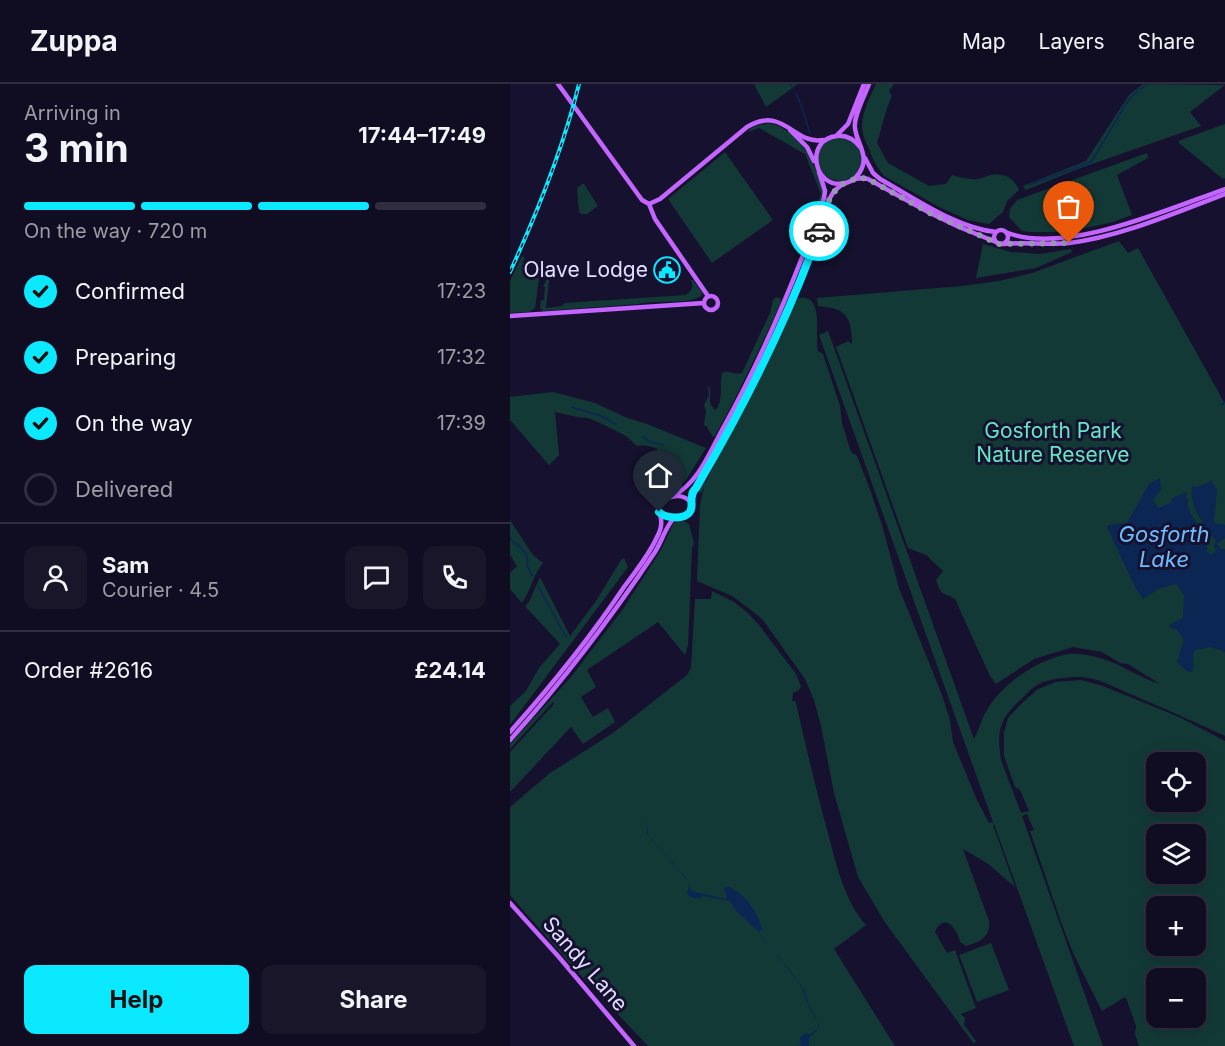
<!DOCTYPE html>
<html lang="en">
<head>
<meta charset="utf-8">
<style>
	:root { --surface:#100d22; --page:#19162a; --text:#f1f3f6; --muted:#9c9ca5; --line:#302d40; --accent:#0ae9ff }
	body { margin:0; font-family:Inter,sans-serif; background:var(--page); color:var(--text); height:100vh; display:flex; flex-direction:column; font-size:22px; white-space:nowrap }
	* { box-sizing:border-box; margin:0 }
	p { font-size:20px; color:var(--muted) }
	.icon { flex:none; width:33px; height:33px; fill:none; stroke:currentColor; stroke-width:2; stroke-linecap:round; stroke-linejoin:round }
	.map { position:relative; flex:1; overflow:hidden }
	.panel { display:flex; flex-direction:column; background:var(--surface); width:510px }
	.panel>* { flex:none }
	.fabs { position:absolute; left:636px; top:668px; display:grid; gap:12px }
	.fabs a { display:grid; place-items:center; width:60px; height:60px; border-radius:12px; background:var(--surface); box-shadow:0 3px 15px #0003,0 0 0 2px var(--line); font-size:30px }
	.pin { position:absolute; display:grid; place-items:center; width:51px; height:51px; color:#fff; margin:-62px -26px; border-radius:50% 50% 50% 0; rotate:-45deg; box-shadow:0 0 6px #0007 }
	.pin .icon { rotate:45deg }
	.courier { position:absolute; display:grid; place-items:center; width:60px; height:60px; margin:-30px; border:4px solid #0ae9ff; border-radius:50%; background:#fff; color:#222; box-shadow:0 2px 8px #0007 }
	.head em { font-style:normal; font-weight:700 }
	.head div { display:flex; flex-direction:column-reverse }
	.head { display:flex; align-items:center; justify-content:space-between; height:102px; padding:0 24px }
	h1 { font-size:39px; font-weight:700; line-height:45px }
	.bar { display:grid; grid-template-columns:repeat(4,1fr); gap:9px 6px; align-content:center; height:72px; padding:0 24px }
	.bar i { height:8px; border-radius:4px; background:var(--line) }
	.bar .selected { background:var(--accent) }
	.bar p { grid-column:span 4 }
	.line { display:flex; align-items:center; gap:15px; padding:0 24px; border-top:2px solid var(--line) }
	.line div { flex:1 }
	.round { display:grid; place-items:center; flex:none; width:63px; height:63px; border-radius:12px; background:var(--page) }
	ol { padding:0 24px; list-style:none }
	li { display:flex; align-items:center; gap:18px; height:66px }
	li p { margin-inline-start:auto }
	li .icon { padding:6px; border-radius:50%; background:var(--accent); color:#111; stroke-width:4 }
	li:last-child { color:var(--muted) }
	li i { width:33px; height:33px; border:3px solid var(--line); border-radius:50% }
	.cta { display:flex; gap:12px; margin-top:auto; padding:12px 24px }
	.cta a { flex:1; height:69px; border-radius:12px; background:var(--accent); color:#111; font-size:24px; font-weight:700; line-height:69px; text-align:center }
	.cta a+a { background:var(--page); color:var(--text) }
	header { display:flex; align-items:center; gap:36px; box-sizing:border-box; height:84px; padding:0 30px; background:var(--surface); border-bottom:2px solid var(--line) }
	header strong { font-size:28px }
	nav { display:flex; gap:33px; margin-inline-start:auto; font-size:21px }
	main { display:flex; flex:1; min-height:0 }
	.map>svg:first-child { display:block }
</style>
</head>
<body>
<header>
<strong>Zuppa</strong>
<nav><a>Map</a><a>Layers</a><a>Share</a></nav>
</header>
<main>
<section class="panel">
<div class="head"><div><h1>3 min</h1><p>Arriving in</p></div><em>17:44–17:49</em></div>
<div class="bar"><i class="selected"></i><i class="selected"></i><i class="selected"></i><i></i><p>On the way · 720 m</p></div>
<ol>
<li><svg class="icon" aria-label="check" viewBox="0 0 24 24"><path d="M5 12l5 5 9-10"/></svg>Confirmed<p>17:23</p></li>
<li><svg class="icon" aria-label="check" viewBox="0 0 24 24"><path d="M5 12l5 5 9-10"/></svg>Preparing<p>17:32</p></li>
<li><svg class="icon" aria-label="check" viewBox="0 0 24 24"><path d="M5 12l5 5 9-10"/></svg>On the way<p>17:39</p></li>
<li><i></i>Delivered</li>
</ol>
<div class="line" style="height:108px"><a class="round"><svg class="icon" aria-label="person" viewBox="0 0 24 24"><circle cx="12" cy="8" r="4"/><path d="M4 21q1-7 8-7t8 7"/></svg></a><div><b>Sam</b><p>Courier · 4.5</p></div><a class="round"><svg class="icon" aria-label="chat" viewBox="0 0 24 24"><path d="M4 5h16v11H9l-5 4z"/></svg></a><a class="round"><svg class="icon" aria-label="phone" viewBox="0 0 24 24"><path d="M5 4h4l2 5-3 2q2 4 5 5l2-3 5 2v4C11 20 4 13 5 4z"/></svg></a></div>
<div class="line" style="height:78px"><div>Order #2616</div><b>£24.14</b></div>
<div class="cta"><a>Help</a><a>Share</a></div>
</section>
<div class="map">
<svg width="715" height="962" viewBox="0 0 715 962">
	<rect width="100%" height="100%" fill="#16112e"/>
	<path fill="#133937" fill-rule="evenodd" d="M244,0H288L256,23Z
		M366,0H384L379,7L382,12L377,24L367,59L378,79L419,102L436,100L442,91C450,93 458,96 467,95C471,95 476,92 481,91C494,89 504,94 509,106L497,117L493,128L479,140L458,136L431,124L374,92C368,84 363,77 360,67C357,60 353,53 352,45C351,30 360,13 366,0Z
		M633,0L715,1L680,28L691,42L565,86L516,106L513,102L576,77L619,11Z
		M259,39C290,46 305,78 313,106V111L291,170L287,169L311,110L295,70L249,44L238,48L240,45L245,42Z
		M715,40V94L713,95L670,60L668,57Z
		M308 75a22 22 0 1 1 44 0a22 22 0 1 1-44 0Z
		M215,68L263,136L202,179L158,115Z
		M637,69L638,74L607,91L622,131L603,138L557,148H520L512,147L499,133L500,125L507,116Z
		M72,100H74L88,122L77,130H72L69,128L67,104Z
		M609,157L618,169L628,164L714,318H715V652C683,637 651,623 618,609C604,603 586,593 570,593C558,593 540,594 529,600C521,604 515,612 508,618C488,637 487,649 491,676L511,729L519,727L510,706L505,703L494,672V648L498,634L512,619L528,605L546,598L571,596L593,602L669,633L715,657V962H629L625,950L626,942L617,916L615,913L592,927L563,869L551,838L520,747L524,746L517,730L512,732L593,962H564L484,740L483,741L505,803L477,779L453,765L479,837C481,853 470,858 456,862L450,858C447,844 434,828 425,848L437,869L445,866L466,924L451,930L455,934L454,941L466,957L464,960L374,837L348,793L324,709L311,642L304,616L295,595L253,536L245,529L222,512L187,497L190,421L194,403L191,409L187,407L196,394L195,400L286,215C316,206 304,253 308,267L313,270L330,322L332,339L341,368L347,372L358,400L372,441L389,504L432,611L440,636L443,658L467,716L479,739L483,738L309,251L318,247L464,655C469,646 471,635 477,626C493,599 528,575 559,570C571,569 584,572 596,576C614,582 632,595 650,600L618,580L610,579L592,568L563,563L524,575L486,600L480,592L445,515C431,506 433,515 426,496L433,487L416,471L398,464L326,263L338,257L342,260C342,248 341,231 328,226C322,223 314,223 308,222L307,214L452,202L489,197L522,189ZM646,678H686V717H646ZM646,750H686V789H646ZM646,822H686V861H646ZM646,894H686V933H646Z
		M473,160L501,168L530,170L561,165L562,168L526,184L466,194Z
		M12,172L15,174L13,178L15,184L26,191L29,195L25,224L19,228L0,229V197Z
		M40,188L36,224L52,222L55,219L176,211C182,207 184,202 181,196H183L192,208V211C180,222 145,215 128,220L33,227L30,224L31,216H34L35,203H33Z
		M266,213L271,215V219C250,264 229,309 205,352L203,353L197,343L194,341L196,327L194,321L199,311L198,303L199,302C203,312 195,318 206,326C214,314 209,302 212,289C219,285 225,292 232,289L260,229L263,216Z
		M43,308L85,319L115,333L137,340L196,364L174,399C162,381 152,358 127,362L116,352L86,337L78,334L67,333L45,328L49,371L39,381L0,336V313Z
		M0,436L23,471L33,479C23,491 21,506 12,519L0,505V489L7,482L0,471Z
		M169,436H172L179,440L184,459L182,465L178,561L175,571L148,538L77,586L86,603L71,613L83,633L98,624L105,638L73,660L61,643L0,708V668L44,620L43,618L0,665V660L61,593L113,525L151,466L163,440Z
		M114,474L118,483L0,641V622L16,607L29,584L50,560L15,522L19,518L30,493L60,552L86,517L111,476Z
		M202,507L224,518L237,528L249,541L286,590L291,602L289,606L283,609L282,617H285L286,619C296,663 306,706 318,749C326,780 334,816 356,841L324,865L385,962H138L62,882L0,811V723L40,689L103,649L177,591L181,584L185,515H201Z
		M481,859L499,906L467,918L449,871Z"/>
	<path fill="#0b2653" d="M650,394L651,406L643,416L648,424C653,423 656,420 661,419V416L664,413L677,408L676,412L678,416C676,434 700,446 697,467L701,471L706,467L704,461L706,457C695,443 678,421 682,402L687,403L701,397L707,405L704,439L715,441V454L707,460L711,465H715V568L701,563L685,566C681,573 685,580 682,588L677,587L667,578L674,556L666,545L661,544L659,541L673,534L674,511L666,500L648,505L633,515L626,505L597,443L599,441L617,439L639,400Z
		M136,733L138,750L140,753L177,795L181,807L217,815L214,804L219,803C236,811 247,826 252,845L249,848L250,850C264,867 278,883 291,901C296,908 297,916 300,923C303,930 309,936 309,944L299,954V962H289L291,958L290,953L295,950H301L308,944V938L300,925L291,902L249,848L227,828L220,817L193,812C188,816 183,815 177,810L179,803L178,797L137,750Z"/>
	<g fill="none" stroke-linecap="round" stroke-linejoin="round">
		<path stroke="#0b2653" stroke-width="1.5" d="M280,0L283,4
			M286,9L290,19
			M291,21L300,49
			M519,101L581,78L616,20L621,13L637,0
			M712,321L715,318
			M62,323L91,332L106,340
			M132,352L140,358L153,361
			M0,454L5,460H7C14,468 20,471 17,482L23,492
			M28,502L56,553"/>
		<path stroke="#c465ff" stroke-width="4.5" d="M48,0L132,116L139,120L145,135L198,212
			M280,46L297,63L304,77
			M326,52L338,40L354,0
			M351,64C345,56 337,51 327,52C294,55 303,107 336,99C343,97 349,91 352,84C358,70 346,57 345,44C343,33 355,11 359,0
			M355,74L363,89L370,95C404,114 446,144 486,148
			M345,95L353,94L358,95L420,129L449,143L486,158
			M139,120L150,115L237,43C274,21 283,61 313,56
			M484 153a7 7 0 1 1 14 0a7 7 0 1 1-14 0Z
			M498,149C556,171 658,125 715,105
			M494,160C516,158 537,161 559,159C610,153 667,128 715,110
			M194 219a7 7 0 1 1 14 0a7 7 0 1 1-14 0Z
			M0,232L194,219
			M163,412C188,399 199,370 212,346C253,272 286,194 314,114L315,107L309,88
			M150,430C157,434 173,436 179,429C184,423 180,417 182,411C183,405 188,400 191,395C228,332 261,267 288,199C300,171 309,142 320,114L324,107L334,99
			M0,648C41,602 80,554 114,503C126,487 139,471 147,453C150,448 152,442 151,435C150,428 147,425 150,418C161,412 173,408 181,419
			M0,656C53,597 101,534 145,468C152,457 156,442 164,434
			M0,819L48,872L124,962"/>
		<g stroke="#0ae9ff" stroke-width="4">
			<path id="rail" d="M0,188C28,127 53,65 69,0"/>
		</g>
		<use href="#rail" stroke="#16112e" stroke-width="1.5" stroke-dasharray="4.5" stroke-linecap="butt"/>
	</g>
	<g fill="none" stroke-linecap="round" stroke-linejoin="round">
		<path stroke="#9b96b6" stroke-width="6" stroke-dasharray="0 10.8" d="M309,147C315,128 318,105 339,97C346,95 351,93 358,95L420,129L489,160L559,159"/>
		<path stroke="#0ae9ff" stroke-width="8" d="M149,428C155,434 172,436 179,429C184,424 180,418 182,412C182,409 184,406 186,404C234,322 278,236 309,147"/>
	</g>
	<defs>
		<g id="civic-ring" transform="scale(1.35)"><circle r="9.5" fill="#16112e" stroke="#0ae9ff" stroke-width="1.5"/><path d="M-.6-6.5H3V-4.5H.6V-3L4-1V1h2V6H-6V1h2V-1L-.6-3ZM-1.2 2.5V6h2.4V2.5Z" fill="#0ae9ff"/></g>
	</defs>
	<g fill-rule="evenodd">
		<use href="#civic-ring" x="157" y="186"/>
	</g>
	<g text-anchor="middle" stroke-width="6" stroke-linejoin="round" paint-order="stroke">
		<g font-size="21" fill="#e2deff" stroke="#16112e" text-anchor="end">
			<text x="138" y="193">Olave Lodge</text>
		</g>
		<g font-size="21" fill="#63e6c4" stroke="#16112e">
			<text x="543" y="354">Gosforth Park<tspan x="543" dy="24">Nature Reserve</tspan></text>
		</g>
		<g font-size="21" fill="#e2deff" stroke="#16112e">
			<text transform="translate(75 880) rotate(49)" y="7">Sandy Lane</text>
		</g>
		<g font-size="22" font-style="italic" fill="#6cbcff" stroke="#16112e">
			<text x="654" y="458">Gosforth<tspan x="654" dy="25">Lake</tspan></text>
		</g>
	</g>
</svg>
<div class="fabs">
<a><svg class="icon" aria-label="locate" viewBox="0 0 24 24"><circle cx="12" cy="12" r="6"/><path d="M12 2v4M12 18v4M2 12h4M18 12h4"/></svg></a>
<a><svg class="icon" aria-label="layers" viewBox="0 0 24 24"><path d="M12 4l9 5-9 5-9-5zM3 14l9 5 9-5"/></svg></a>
<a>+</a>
<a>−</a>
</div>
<div class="pin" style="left:559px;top:159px;background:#ea580c"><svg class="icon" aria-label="bag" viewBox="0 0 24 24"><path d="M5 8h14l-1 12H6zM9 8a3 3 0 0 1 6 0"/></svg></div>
<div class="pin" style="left:149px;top:428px;background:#1f2937"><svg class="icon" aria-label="home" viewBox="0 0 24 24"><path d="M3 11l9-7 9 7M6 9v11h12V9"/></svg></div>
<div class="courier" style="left:309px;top:147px"><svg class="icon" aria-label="car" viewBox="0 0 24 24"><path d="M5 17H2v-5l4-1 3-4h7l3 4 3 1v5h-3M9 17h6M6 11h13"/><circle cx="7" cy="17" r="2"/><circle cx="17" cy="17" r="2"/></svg></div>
</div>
</main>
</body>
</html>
